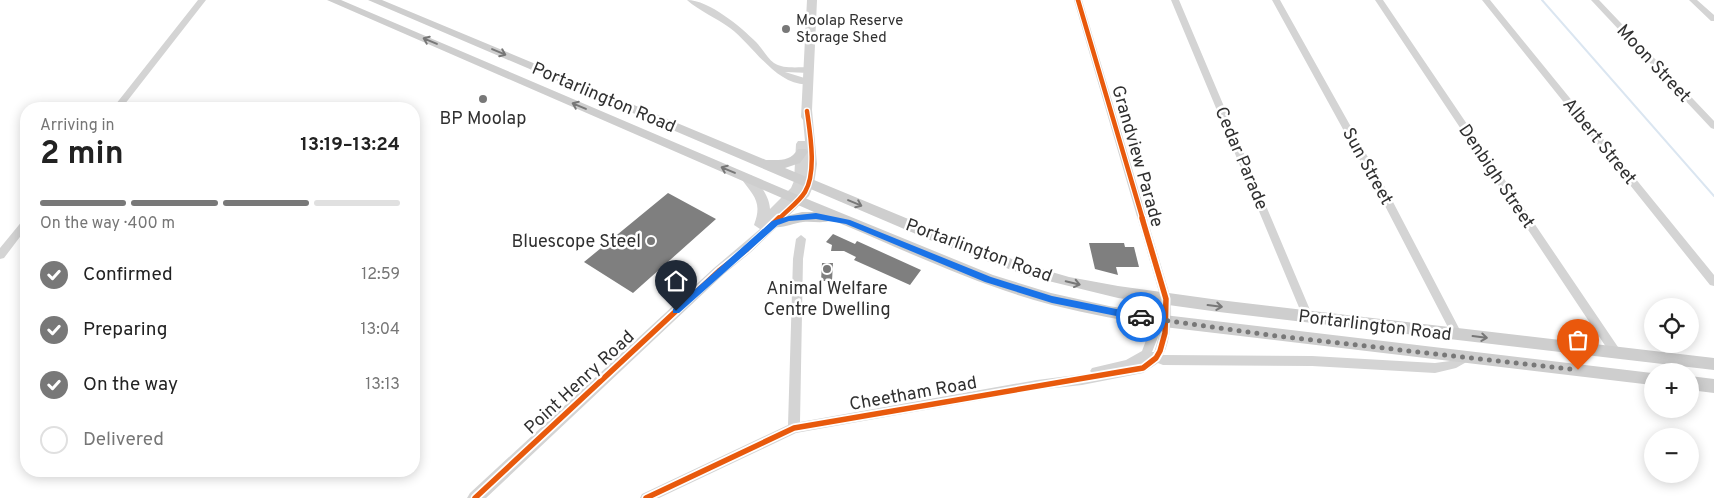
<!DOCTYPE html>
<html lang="en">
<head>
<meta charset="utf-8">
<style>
	:root { --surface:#fff; --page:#f6f6f6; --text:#222; --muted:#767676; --line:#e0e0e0; --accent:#787878 }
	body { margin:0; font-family:Overpass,sans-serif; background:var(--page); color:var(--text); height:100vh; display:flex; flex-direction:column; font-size:19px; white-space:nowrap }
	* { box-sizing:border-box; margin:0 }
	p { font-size:16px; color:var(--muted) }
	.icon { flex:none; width:28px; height:28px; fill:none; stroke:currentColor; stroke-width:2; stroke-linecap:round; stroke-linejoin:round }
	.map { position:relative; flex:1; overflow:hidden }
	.panel { position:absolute; left:20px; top:102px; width:400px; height:375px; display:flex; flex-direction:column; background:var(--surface); border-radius:20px; box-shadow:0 2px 12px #0003 }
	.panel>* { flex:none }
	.fabs { position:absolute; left:1644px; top:298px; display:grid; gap:10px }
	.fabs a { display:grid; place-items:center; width:55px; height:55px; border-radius:50%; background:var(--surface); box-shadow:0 2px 12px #0003; font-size:25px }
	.pin { position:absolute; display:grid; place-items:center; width:42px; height:42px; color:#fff; margin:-51px -21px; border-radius:50% 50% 50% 0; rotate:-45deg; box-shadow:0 0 5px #0007 }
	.pin .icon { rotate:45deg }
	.courier { position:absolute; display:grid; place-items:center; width:50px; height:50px; margin:-25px; border:4px solid #1a73e8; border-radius:50%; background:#fff; color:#222; box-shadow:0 1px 6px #0007 }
	.headline em { font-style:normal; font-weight:700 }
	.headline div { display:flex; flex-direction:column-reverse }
	.headline { display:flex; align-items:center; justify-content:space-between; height:85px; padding:0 20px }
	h1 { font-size:32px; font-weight:700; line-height:38px }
	.bar { display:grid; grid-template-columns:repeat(4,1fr); gap:8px 5px; align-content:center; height:60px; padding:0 20px }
	.bar i { height:6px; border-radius:4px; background:var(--line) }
	.bar .on { background:var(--accent) }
	.bar p { grid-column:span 4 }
	ol { padding:0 20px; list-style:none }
	li { display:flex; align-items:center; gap:15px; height:55px }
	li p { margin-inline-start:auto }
	li .icon { padding:5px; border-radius:50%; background:var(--accent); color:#fff; stroke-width:4 }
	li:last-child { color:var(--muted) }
	li i { width:28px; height:28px; border:2px solid var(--line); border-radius:50% }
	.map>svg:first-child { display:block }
</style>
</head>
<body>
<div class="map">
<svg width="1714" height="498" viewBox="0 0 1714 498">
	<rect width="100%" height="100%" fill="#fff"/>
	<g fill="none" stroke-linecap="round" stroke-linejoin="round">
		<path stroke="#dbe6f1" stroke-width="2" d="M1542,0L1714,196"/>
	</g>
	<path fill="#7f7f7f" d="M668,193L716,219L633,293L584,262Z
		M833,234L855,244L857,241L921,270L910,285L854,260L856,257L844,251H831L832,245L826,242Z
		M1089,243H1124L1125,247H1134L1139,267H1116L1118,275L1095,269Z
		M822,263H833L832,281H821Z"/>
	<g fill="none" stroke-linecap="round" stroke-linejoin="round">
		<path fill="#d4d4d4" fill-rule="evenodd" d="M198,0H206L121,109H112Z
			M687,0C709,0 741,27 756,42C762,48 767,58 774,63C784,70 800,66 812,68L813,70L809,73L785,72L811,80V84C778,89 754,46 730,28C717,18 699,11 687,0Z
			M1074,0H1082L1171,299C1170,318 1172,338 1163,355L1312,356L1435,363L1450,361L1466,352L1470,354L1472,357L1470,360L1456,368L1435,373L1312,366L1163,365L1158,363L1143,373L1082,385L1037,390L796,433L659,498H640L642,494L788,425L793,259L796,239L801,235L806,239L803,259L800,422L1037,380L1092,373L1090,371L1092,368L1126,360L1142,351L1151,327L1159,319L1161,299ZM1160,332L1155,350L1154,352H1152Z
			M1171,0H1179L1313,317L1312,320H1304L1303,317Z
			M1272,0H1280L1393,202L1462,334L1461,337L1457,338L1453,337L1383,202Z
			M1375,0H1383L1620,350L1621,353L1620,356L1616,357L1612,356Z
			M1482,0H1490L1714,275V286L1710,285Z
			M1591,0H1599L1714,121V129L1711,128Z
			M1689,0H1697L1714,15V21H1711Z
			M26,219V229L4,258L0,259V248L23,220Z"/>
		<path fill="#d4d4d4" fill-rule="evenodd" d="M807,0H817L812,110L817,164L814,184L809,196L751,252L724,274L486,498H467L470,493L714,268L760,229L754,225C763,201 753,196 741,178L743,175H751C760,185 769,195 770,209L791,188L794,181L796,144L798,141H805L803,120L801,117Z"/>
		<path fill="#cecece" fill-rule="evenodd" d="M327,0H341L812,201L993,275L1051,293L1109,306L1164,315L1652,373V385L1164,327C1126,321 1089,314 1052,305C976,285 904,250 832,220C823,224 813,221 803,222C792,223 781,230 770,226L768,223L770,220L802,212H814Z
			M368,0H382L766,160C779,160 790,162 798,149H806L808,152L800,163L785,168L947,235L1031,266L1069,277L1118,286L1219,300L1714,358V370L1219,312L1118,298L1028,276L937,243Z
			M1690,376L1714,379V393L1690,390Z"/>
		<g stroke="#fff" stroke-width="7">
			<path id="cycleway-far1" d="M1078,0L1143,220
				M778,220C786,211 799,202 805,192C817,172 810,133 807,111"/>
		</g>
		<g stroke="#fff" stroke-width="9">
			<path id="cycleway" d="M475,498L719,271L747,249L779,218
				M646,498L794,428L1143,368L1156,358L1160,351L1165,333L1166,299L1142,218"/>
		</g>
		<use href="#cycleway-far1" stroke="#e8590c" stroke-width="4.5"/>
		<use href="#cycleway" stroke="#e8590c" stroke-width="5.5"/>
	</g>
	<defs><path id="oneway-shaft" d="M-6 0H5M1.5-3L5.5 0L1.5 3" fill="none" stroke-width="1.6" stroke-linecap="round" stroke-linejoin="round" transform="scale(1.25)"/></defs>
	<g stroke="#777">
		<use href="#oneway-shaft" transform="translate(430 41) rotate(-157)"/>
		<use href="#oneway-shaft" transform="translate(499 52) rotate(23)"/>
		<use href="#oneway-shaft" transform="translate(579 106) rotate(-157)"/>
		<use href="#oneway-shaft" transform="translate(728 170) rotate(-157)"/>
		<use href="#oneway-shaft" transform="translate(855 203) rotate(23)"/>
		<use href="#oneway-shaft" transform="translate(1073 283) rotate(13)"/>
		<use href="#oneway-shaft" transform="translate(1215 306) rotate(7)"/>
		<use href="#oneway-shaft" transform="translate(1480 337) rotate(7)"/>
	</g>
	<path fill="#1a73e8" d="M816,213L850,220L991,277L1052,296L1141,314L1145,317L1141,321L1052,303L985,282L846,224L816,219L789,221L778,225L679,313H673V309L772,221L789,216Z"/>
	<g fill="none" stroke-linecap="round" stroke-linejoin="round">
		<path stroke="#787878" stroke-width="5" stroke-dasharray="0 9" d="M1141,317L1277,336L1578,370"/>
	</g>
	<g fill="#787878" stroke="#fff" stroke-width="2">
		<circle cx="786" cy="29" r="5"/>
		<circle cx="483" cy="99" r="5"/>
		<circle cx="651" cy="241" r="5"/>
		<circle cx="827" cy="269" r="5"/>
	</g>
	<g text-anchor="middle" stroke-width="5" stroke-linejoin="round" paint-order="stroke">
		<g font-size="15" fill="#303030" stroke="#fff" text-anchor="start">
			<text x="796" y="25">Moolap Reserve<tspan x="796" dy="17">Storage Shed</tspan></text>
		</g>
		<g font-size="18" fill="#303030" stroke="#fff">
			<text transform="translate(1654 63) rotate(47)" y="6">Moon Street</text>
			<text transform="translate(604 97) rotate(23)" y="6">Portarlington Road</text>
			<text transform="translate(1600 141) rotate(51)" y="6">Albert Street</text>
			<text transform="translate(1138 156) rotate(74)" y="6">Grandview Parade</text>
			<text transform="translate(1242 158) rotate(67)" y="6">Cedar Parade</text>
			<text transform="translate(1368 166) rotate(61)" y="6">Sun Street</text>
			<text transform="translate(1497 176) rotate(56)" y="6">Denbigh Street</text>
			<text transform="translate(979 250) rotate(20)" y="6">Portarlington Road</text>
			<text transform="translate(1375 325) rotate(7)" y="6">Portarlington Road</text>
			<text transform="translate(579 382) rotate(-43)" y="6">Point Henry Road</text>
			<text transform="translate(913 393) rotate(-10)" y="6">Cheetham Road</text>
		</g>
		<g font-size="18" fill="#303030" stroke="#fff">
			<text x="483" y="124">BP Moolap</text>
			<text x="641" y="247" text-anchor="end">Bluescope Steel</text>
			<text x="827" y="294">Animal Welfare<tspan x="827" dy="21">Centre Dwelling</tspan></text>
		</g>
	</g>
</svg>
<div class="fabs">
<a><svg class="icon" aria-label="locate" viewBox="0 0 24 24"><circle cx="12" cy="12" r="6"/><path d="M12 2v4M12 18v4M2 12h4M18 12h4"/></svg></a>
<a>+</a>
<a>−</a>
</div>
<div class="pin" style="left:1578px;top:370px;background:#ea580c"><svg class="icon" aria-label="bag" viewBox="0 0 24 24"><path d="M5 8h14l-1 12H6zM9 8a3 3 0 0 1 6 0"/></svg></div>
<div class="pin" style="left:676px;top:311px;background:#1f2937"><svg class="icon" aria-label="home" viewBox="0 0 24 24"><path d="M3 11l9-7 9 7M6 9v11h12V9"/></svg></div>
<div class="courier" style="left:1141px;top:317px"><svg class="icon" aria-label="car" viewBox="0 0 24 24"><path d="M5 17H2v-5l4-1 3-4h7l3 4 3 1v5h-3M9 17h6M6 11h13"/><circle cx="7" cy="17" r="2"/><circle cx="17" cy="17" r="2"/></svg></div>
<section class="panel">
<div class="headline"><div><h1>2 min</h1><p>Arriving in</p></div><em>13:19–13:24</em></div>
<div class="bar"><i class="on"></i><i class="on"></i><i class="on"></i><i></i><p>On the way · 400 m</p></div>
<ol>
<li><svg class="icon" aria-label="check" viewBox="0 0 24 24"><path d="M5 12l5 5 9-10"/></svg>Confirmed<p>12:59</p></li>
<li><svg class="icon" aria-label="check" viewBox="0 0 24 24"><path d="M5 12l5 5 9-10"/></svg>Preparing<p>13:04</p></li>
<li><svg class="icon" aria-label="check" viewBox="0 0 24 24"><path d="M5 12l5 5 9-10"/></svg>On the way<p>13:13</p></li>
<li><i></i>Delivered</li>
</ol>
</section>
</div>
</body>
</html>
